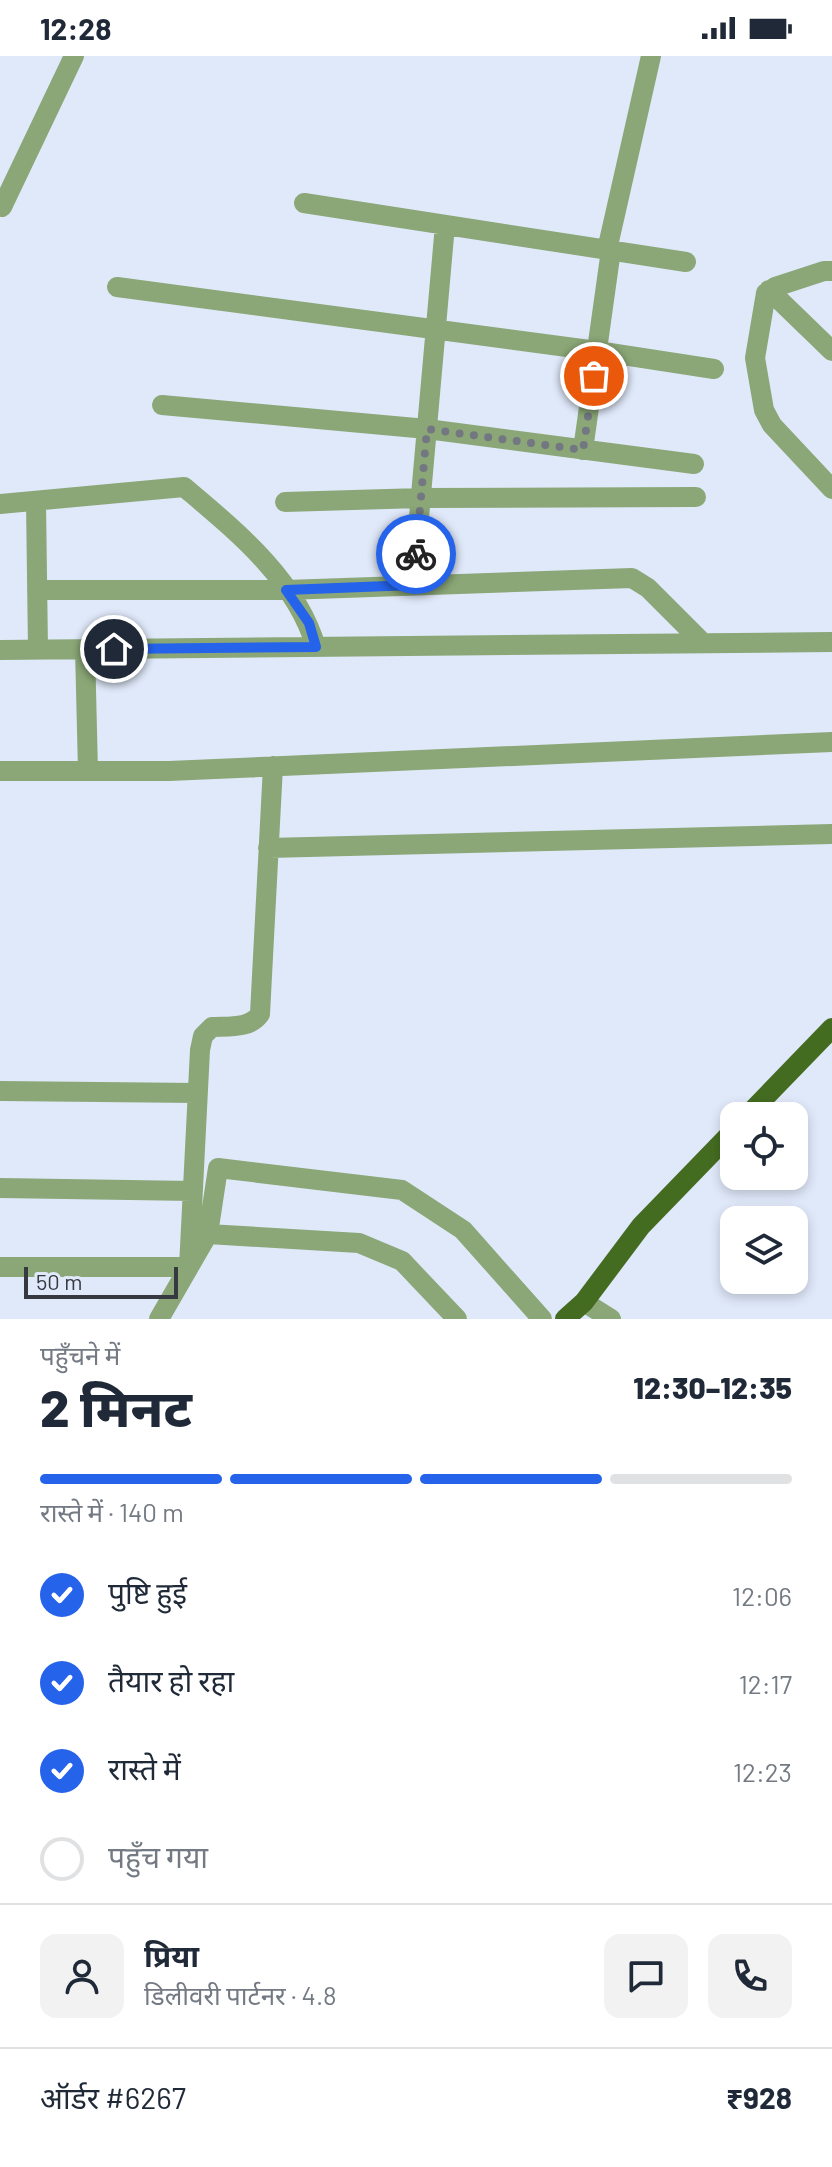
<!DOCTYPE html>
<html lang="hi">
<head>
<meta charset="utf-8">
<style>
	:root { --surface:#fff; --page:#f2f2f3; --text:#1f2937; --muted:#747a83; --line:#e0e1e3; --accent:#2563eb }
	body { margin:0; font-family:Barlow,"Noto Sans Devanagari",sans-serif; background:var(--page); color:var(--text); height:100vh; display:flex; flex-direction:column; font-size:30px; white-space:nowrap }
	* { box-sizing:border-box; margin:0 }
	p { font-size:26px; color:var(--muted) }
	.icon { flex:none; width:44px; height:44px; fill:none; stroke:currentColor; stroke-width:2; stroke-linecap:round; stroke-linejoin:round }
	.map { position:relative; height:1263px; overflow:hidden }
	.sheet { display:flex; flex-direction:column; background:var(--surface); flex:1 }
	.sheet>* { flex:none }
	.controls { position:absolute; left:720px; top:1046px; display:grid; gap:16px }
	.controls a { display:grid; place-items:center; width:88px; height:88px; border-radius:16px; background:var(--surface); box-shadow:0 4px 12px #0003; font-size:40px }
	.scale { position:absolute; left:24px; bottom:20px; width:154px; box-sizing:border-box; padding-left:8px; border:4px solid #363a40; border-top:0; font-size:22px; line-height:28px; white-space:nowrap; color:#363a40; -webkit-text-stroke:6px #e0e9fa; paint-order:stroke }
	.pin { position:absolute; display:grid; place-items:center; width:68px; height:68px; color:#fff; margin:-34px; border:4px solid #fff; border-radius:50%; box-shadow:0 2px 8px #0007 }
	.courier { position:absolute; display:grid; place-items:center; width:80px; height:80px; margin:-40px; border:6px solid #2563eb; border-radius:50%; background:#fff; color:#222; box-shadow:0 2px 10px #0007 }
	.headline em { font-style:normal; font-weight:800 }
	.headline div { display:flex; flex-direction:column-reverse }
	.headline { display:flex; align-items:center; justify-content:space-between; height:136px; padding:0 40px }
	h1 { font-size:52px; font-weight:800; line-height:60px }
	.bar { display:grid; grid-template-columns:repeat(4,1fr); gap:12px 8px; align-content:center; height:96px; padding:0 40px }
	.bar i { height:10px; border-radius:6px; background:var(--line) }
	.bar .on { background:var(--accent) }
	.bar p { grid-column:span 4 }
	.line { display:flex; align-items:center; gap:20px; padding:0 40px; border-top:2px solid var(--line) }
	.line div { flex:1 }
	.round { display:grid; place-items:center; flex:none; width:84px; height:84px; border-radius:16px; background:var(--page) }
	ol { padding:0 40px; list-style:none }
	li { display:flex; align-items:center; gap:24px; height:88px }
	li p { margin-inline-start:auto }
	li .icon { padding:8px; border-radius:50%; background:var(--accent); color:#fff; stroke-width:4 }
	li:last-child { color:var(--muted) }
	li i { width:44px; height:44px; border:4px solid var(--line); border-radius:50% }
	.status { display:flex; justify-content:space-between; align-items:center; height:56px; padding:0 40px; background:var(--surface); direction:ltr }
	.status svg { height:22px; fill:currentColor }
	.map>svg:first-child { display:block }
</style>
</head>
<body>
<div class="status"><b>12:28</b><svg viewBox="0 0 49 12"><path d="M0 12V9h3v3zM5 12V6h3v6zM10 12V3h3v9zM15 12V0h3v12zM26 1h20v11H26zM47 4h2v5h-2z"/></svg></div>
<div class="map">
<svg width="832" height="1263" viewBox="0 0 832 1263">
	<rect width="100%" height="100%" fill="#e0e9fa"/>
	<g fill="none" stroke-linecap="round" stroke-linejoin="round">
		<path stroke="#8ba777" stroke-width="20" d="M304,147L686,206
			M2,151L74,0
			M607,194L651,0
			M832,215H824L775,231L766,237L755,302L764,354L772,369L832,433
			M117,231L597,295L714,313
			M769,234L832,295
			M162,349L427,373L694,408
			M583,394L611,194
			M36,446L38,593
			M285,446L421,442L696,441
			M0,448L184,431C236,475 296,523 316,591
			M413,529L445,169
			M37,534H286L632,522L648,532L703,587
			M85,593L88,715
			M0,594L832,586
			M0,715H169L832,686
			M268,792L832,778
			M0,1035L197,1037
			M0,1132L193,1135
			M208,1178L218,1112L402,1134L463,1174L542,1263
			M0,1211H189L200,994L203,980L212,971C228,970 250,973 260,958L273,710
			M584,1246L611,1263
			M159,1263L208,1178L359,1187L402,1205L457,1263"/>
		<path stroke="#446c21" stroke-width="20" d="M747,1060L832,972
			M565,1263L584,1246L641,1170L734,1074"/>
	</g>
	<g fill="none" stroke-linecap="round" stroke-linejoin="round">
		<path stroke="#727781" stroke-width="8" stroke-dasharray="0 14.4" d="M416,498L427,373L583,394L594,320"/>
		<path stroke="#2563eb" stroke-width="10" d="M114,593L316,591L309,567L286,534L413,529L416,498"/>
	</g>
</svg>
<div class="controls">
<a><svg class="icon" aria-label="locate" viewBox="0 0 24 24"><circle cx="12" cy="12" r="6"/><path d="M12 2v4M12 18v4M2 12h4M18 12h4"/></svg></a>
<a><svg class="icon" aria-label="layers" viewBox="0 0 24 24"><path d="M12 4l9 5-9 5-9-5zM3 14l9 5 9-5"/></svg></a>
</div>
<div class="scale">50 m</div>
<div class="pin" style="left:594px;top:320px;background:#ea580c"><svg class="icon" aria-label="bag" viewBox="0 0 24 24"><path d="M5 8h14l-1 12H6zM9 8a3 3 0 0 1 6 0"/></svg></div>
<div class="pin" style="left:114px;top:593px;background:#1f2937"><svg class="icon" aria-label="home" viewBox="0 0 24 24"><path d="M3 11l9-7 9 7M6 9v11h12V9"/></svg></div>
<div class="courier" style="left:416px;top:498px"><svg class="icon" aria-label="bike" viewBox="0 0 24 24"><circle cx="6" cy="16" r="4"/><circle cx="18" cy="16" r="4"/><path d="M6 16l4-8h5l3 8M10 8l3 8H6M13 5h3"/></svg></div>
</div>
<section class="sheet">
<div class="headline"><div><h1>2 मिनट</h1><p>पहुँचने में</p></div><em>12:30–12:35</em></div>
<div class="bar"><i class="on"></i><i class="on"></i><i class="on"></i><i></i><p>रास्ते में · 140 m</p></div>
<ol>
<li><svg class="icon" aria-label="check" viewBox="0 0 24 24"><path d="M5 12l5 5 9-10"/></svg>पुष्टि हुई<p>12:06</p></li>
<li><svg class="icon" aria-label="check" viewBox="0 0 24 24"><path d="M5 12l5 5 9-10"/></svg>तैयार हो रहा<p>12:17</p></li>
<li><svg class="icon" aria-label="check" viewBox="0 0 24 24"><path d="M5 12l5 5 9-10"/></svg>रास्ते में<p>12:23</p></li>
<li><i></i>पहुँच गया</li>
</ol>
<div class="line" style="height:144px"><a class="round"><svg class="icon" aria-label="person" viewBox="0 0 24 24"><circle cx="12" cy="8" r="4"/><path d="M4 21q1-7 8-7t8 7"/></svg></a><div><b>प्रिया</b><p>डिलीवरी पार्टनर · 4.8</p></div><a class="round"><svg class="icon" aria-label="chat" viewBox="0 0 24 24"><path d="M4 5h16v11H9l-5 4z"/></svg></a><a class="round"><svg class="icon" aria-label="phone" viewBox="0 0 24 24"><path d="M5 4h4l2 5-3 2q2 4 5 5l2-3 5 2v4C11 20 4 13 5 4z"/></svg></a></div>
<div class="line" style="height:104px"><div>ऑर्डर #6267</div><b>₹928</b></div>
</section>
</body>
</html>
